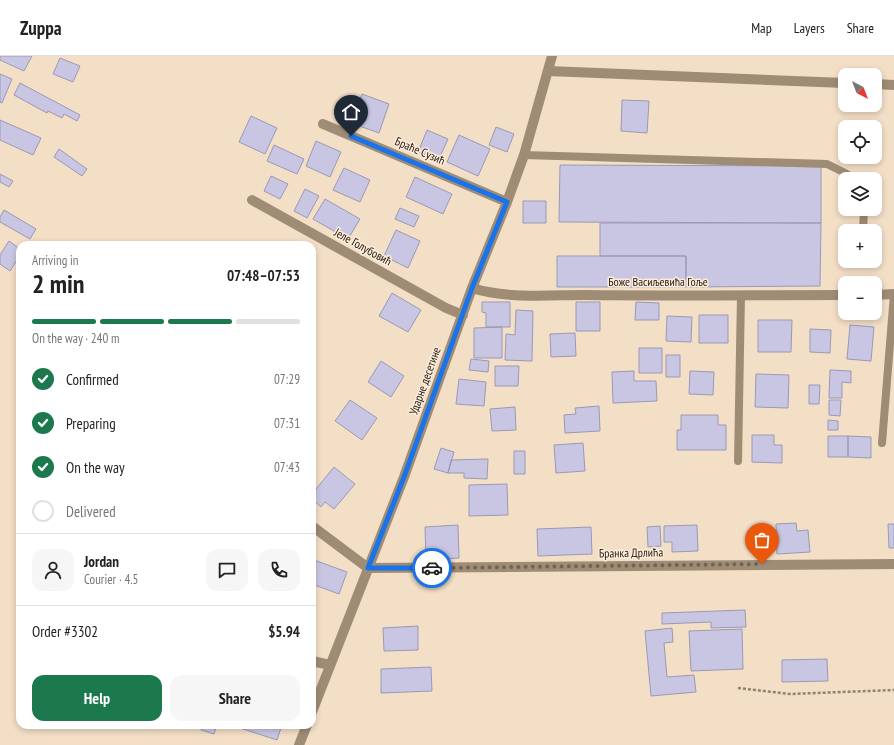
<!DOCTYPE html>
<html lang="en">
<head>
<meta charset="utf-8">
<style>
	:root { --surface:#fff; --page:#f6f6f6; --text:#222; --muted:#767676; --line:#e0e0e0; --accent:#1c784d }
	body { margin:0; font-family:"PT Sans Narrow",sans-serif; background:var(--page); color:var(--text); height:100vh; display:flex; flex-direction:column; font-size:15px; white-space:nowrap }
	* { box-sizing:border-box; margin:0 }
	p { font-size:13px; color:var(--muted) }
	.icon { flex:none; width:22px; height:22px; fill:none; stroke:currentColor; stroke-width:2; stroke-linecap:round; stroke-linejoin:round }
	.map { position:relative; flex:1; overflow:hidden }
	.sheet { position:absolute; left:16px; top:185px; width:300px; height:488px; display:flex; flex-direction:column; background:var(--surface); border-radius:12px; box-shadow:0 2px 6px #0003 }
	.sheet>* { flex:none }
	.needle { width:26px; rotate:138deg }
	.buttons { position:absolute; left:838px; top:12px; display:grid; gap:8px }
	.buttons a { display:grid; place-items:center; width:44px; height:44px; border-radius:8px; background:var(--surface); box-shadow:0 2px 6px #0003; font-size:20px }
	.pin { position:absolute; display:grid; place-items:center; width:34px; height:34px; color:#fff; margin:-41px -17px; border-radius:50% 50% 50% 0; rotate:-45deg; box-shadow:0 0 4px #0007 }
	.pin .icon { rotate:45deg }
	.courier { position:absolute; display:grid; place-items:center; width:40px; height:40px; margin:-20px; border:3px solid #1a73e8; border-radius:50%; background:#fff; color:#222; box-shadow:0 1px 5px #0007 }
	.head em { font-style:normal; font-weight:700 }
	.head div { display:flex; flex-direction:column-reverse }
	.head { display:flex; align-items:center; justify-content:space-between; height:68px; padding:0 16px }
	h1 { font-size:26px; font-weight:700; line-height:30px }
	.bar { display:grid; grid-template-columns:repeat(4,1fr); gap:6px 4px; align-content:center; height:48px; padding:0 16px }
	.bar i { height:5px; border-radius:3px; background:var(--line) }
	.bar .selected { background:var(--accent) }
	.bar p { grid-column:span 4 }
	.line { display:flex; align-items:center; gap:10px; padding:0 16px; border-top:1px solid var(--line) }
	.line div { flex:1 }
	.round { display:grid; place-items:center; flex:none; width:42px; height:42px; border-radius:12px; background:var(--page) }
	ol { padding:0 16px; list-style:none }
	li { display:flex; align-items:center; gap:12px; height:44px }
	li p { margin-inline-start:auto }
	li .icon { padding:4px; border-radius:50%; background:var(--accent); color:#fff; stroke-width:4 }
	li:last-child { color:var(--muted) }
	li i { width:22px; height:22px; border:2px solid var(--line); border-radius:50% }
	.button { display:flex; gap:8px; margin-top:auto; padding:8px 16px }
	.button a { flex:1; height:46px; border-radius:12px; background:var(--accent); color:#fff; font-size:16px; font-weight:700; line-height:46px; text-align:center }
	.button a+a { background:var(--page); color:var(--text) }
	header { display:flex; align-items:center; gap:24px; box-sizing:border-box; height:56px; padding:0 20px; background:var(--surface); border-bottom:1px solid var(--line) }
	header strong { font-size:19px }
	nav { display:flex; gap:22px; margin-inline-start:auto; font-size:14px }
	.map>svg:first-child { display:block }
</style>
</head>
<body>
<header>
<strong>Zuppa</strong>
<nav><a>Map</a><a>Layers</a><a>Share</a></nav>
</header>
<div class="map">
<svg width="894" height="689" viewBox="0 0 894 689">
	<rect width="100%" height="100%" fill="#f3dec6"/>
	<path fill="#c8c6e2" stroke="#9b99b4" d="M0,0H32L24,15L0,4Z
		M60,2L80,10L73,26L53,18Z
		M0,18L12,23L2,47L0,46Z
		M20,27L80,59L77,65L64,58L62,62L48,55L47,57L14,39Z
		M362,38L389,48L379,77L351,67Z
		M622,44L649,45L647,77L621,75Z
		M251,60L277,72L265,98L239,86Z
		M0,64L41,82L33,99L0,84Z
		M496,71L514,78L507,96L489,89Z
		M427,74L448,83L438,105L418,96Z
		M459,79L490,93L478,120L447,106Z
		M316,85L341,96L330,121L306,110Z
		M274,89L304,103L297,118L267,105Z
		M59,93L87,113L82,120L54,101Z
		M560,109L821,110V167L559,166Z
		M344,112L370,124L360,146L333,134Z
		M0,118L13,125L9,131L0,126Z
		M271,120L288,128L280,143L264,135Z
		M415,121L452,138L443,158L406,141Z
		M305,133L319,140L307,162L294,155Z
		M325,143L360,163L348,183L313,163Z
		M523,145H546V167H523Z
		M400,152L419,160L414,171L395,163Z
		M4,154L36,173L30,183L0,166V161Z
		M600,167H821L820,230L686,231V200H600Z
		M396,174L420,185L408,212L384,200Z
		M9,185L20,193V199L10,215L0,208V199Z
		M557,200H686V231H557Z
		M392,237L421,254L408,276L379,260Z
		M482,246H510V271H486V257L482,256Z
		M576,246H600V275H576Z
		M636,246L659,247V264H635Z
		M516,254L533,255L532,305L505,304L506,278L515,279Z
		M699,259H728V287H699Z
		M667,260L692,261L691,286L666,285Z
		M758,264H792L791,296H758Z
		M850,269L874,271L871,305L847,303Z
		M502,271V302H474V272Z
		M810,273L831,274L830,297L810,296Z
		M575,277L576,300L551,301L550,278Z
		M639,292H662V317H639Z
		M666,299H680V321H666Z
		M471,303L489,305L488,316L469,314Z
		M381,305L404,320L391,341L368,326Z
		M495,310H519L518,330H495Z
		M830,314L851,315V327L842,326V342H829Z
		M634,315V325H656L657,345L613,347L612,316Z
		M690,315L714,316L713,339L689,338Z
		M756,318L789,319L788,352L755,351Z
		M459,323L486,326L484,350L456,348Z
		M809,329H820L819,348H809Z
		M350,344L377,362L362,384L335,365Z
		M829,344H841L840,360L829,359Z
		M599,350L600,375L565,377L564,359L576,358L575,352Z
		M515,351L516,374L492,375L490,353Z
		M681,359H718V369H726V394H677V374H681Z
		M828,364L838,365V374H828Z
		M752,379H774V389H782V407L752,406Z
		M828,380H848V401H828Z
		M848,380L871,381V402L848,401Z
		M583,387L585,415L556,417L554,389Z
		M441,392L454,396L448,417L434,413Z
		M514,395H525V418H514Z
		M488,403L487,423L464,422V417H448L451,404Z
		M334,411L355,428L334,453L325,446L321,451L312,443V438Z
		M507,428L508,459L469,460V429Z
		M796,467L797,475L808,474L810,496L777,498L776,468Z
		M888,468H894V492H889Z
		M458,469L459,502L426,504L425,471Z
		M697,469L698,495L672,496V486H664V470Z
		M660,470L661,490L648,491L647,471Z
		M591,471L592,498L538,500L537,473Z
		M314,504L347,516L339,538L312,528V511Z
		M745,554L746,571L711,572V566L662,568V557Z
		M418,570V594L384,595L383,572Z
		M672,572L673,586L664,587L667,621L694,619L696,636L651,640L645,575Z
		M742,573L743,613L691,615L689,575Z
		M827,603L828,625L782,626V604Z
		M431,611L432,635L381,637V613Z
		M203,669H217L214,678L201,674Z
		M241,669H282L277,684L240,672Z"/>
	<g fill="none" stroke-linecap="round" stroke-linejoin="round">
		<path stroke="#918372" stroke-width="2.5" stroke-dasharray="3 2" stroke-linecap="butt" d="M738,632L790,638L894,634"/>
		<path stroke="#9f8c75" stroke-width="8" d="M524,99L827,108L847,118L851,123
			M863,175L864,153
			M882,387L894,238
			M738,405L741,239"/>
		<path stroke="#9f8c75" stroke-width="10" d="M548,15L845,27
			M875,28L894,29
			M323,68L507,146
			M252,144L446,252L463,259
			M472,232C507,243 548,239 584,239C671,240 758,239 845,239
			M875,239L894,238
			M312,470L368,512L894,508
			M312,605L330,609
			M312,656L404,421L472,232L507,146L524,99L552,0
			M299,689L307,669"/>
	</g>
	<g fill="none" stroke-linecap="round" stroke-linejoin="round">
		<path stroke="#706456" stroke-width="4" stroke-dasharray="0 7.2" d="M432,512L762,508"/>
		<path stroke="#1a73e8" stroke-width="5" d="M351,80L507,146L472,232L404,421L368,512H432"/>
	</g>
	<g text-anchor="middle" stroke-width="3" stroke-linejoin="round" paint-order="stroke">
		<g font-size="12" fill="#2a2219" stroke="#fdecd9">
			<text transform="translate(420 95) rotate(23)" y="4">Браће Сузић</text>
			<text transform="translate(363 191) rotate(29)" y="4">Јеле Голубовић</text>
			<text x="658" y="230">Боже Васиљевића Гоље</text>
			<text transform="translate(425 325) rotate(-70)" y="4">Ударне десетине</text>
			<text transform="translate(631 497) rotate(-1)" y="4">Бранка Дрлића</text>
		</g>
	</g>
</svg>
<div class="buttons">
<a><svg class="needle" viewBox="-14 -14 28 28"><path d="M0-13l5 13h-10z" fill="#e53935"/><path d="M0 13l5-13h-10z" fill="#767676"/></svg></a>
<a><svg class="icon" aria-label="locate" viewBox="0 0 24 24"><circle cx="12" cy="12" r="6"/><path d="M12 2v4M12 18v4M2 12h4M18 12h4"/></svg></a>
<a><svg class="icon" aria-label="layers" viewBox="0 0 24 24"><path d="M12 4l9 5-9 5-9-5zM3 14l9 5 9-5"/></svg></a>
<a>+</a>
<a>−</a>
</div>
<div class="pin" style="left:762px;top:508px;background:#ea580c"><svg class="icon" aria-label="bag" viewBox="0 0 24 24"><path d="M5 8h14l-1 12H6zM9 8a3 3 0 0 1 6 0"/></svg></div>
<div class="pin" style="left:351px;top:80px;background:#1f2937"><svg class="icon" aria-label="home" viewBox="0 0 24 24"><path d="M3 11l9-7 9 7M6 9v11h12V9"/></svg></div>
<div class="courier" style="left:432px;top:512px"><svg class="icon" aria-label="car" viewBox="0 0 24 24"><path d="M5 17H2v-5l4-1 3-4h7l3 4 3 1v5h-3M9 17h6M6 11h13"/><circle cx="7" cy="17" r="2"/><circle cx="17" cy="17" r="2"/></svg></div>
<section class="sheet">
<div class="head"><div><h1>2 min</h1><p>Arriving in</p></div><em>07:48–07:53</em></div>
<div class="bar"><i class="selected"></i><i class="selected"></i><i class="selected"></i><i></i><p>On the way · 240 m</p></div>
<ol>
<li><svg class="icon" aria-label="check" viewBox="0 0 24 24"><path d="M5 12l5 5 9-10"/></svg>Confirmed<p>07:29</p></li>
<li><svg class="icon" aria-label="check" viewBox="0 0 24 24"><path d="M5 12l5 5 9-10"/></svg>Preparing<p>07:31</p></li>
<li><svg class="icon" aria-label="check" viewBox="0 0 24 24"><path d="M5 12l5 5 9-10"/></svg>On the way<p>07:43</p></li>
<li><i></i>Delivered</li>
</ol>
<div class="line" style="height:72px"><a class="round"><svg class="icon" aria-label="person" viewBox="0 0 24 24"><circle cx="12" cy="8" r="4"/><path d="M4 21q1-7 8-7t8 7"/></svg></a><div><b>Jordan</b><p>Courier · 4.5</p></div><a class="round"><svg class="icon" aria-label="chat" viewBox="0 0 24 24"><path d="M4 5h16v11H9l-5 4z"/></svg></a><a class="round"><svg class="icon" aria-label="phone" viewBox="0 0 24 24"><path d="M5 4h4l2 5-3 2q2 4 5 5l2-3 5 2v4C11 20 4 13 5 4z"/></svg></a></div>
<div class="line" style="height:52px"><div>Order #3302</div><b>$5.94</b></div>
<div class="button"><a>Help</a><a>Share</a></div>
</section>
</div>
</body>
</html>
